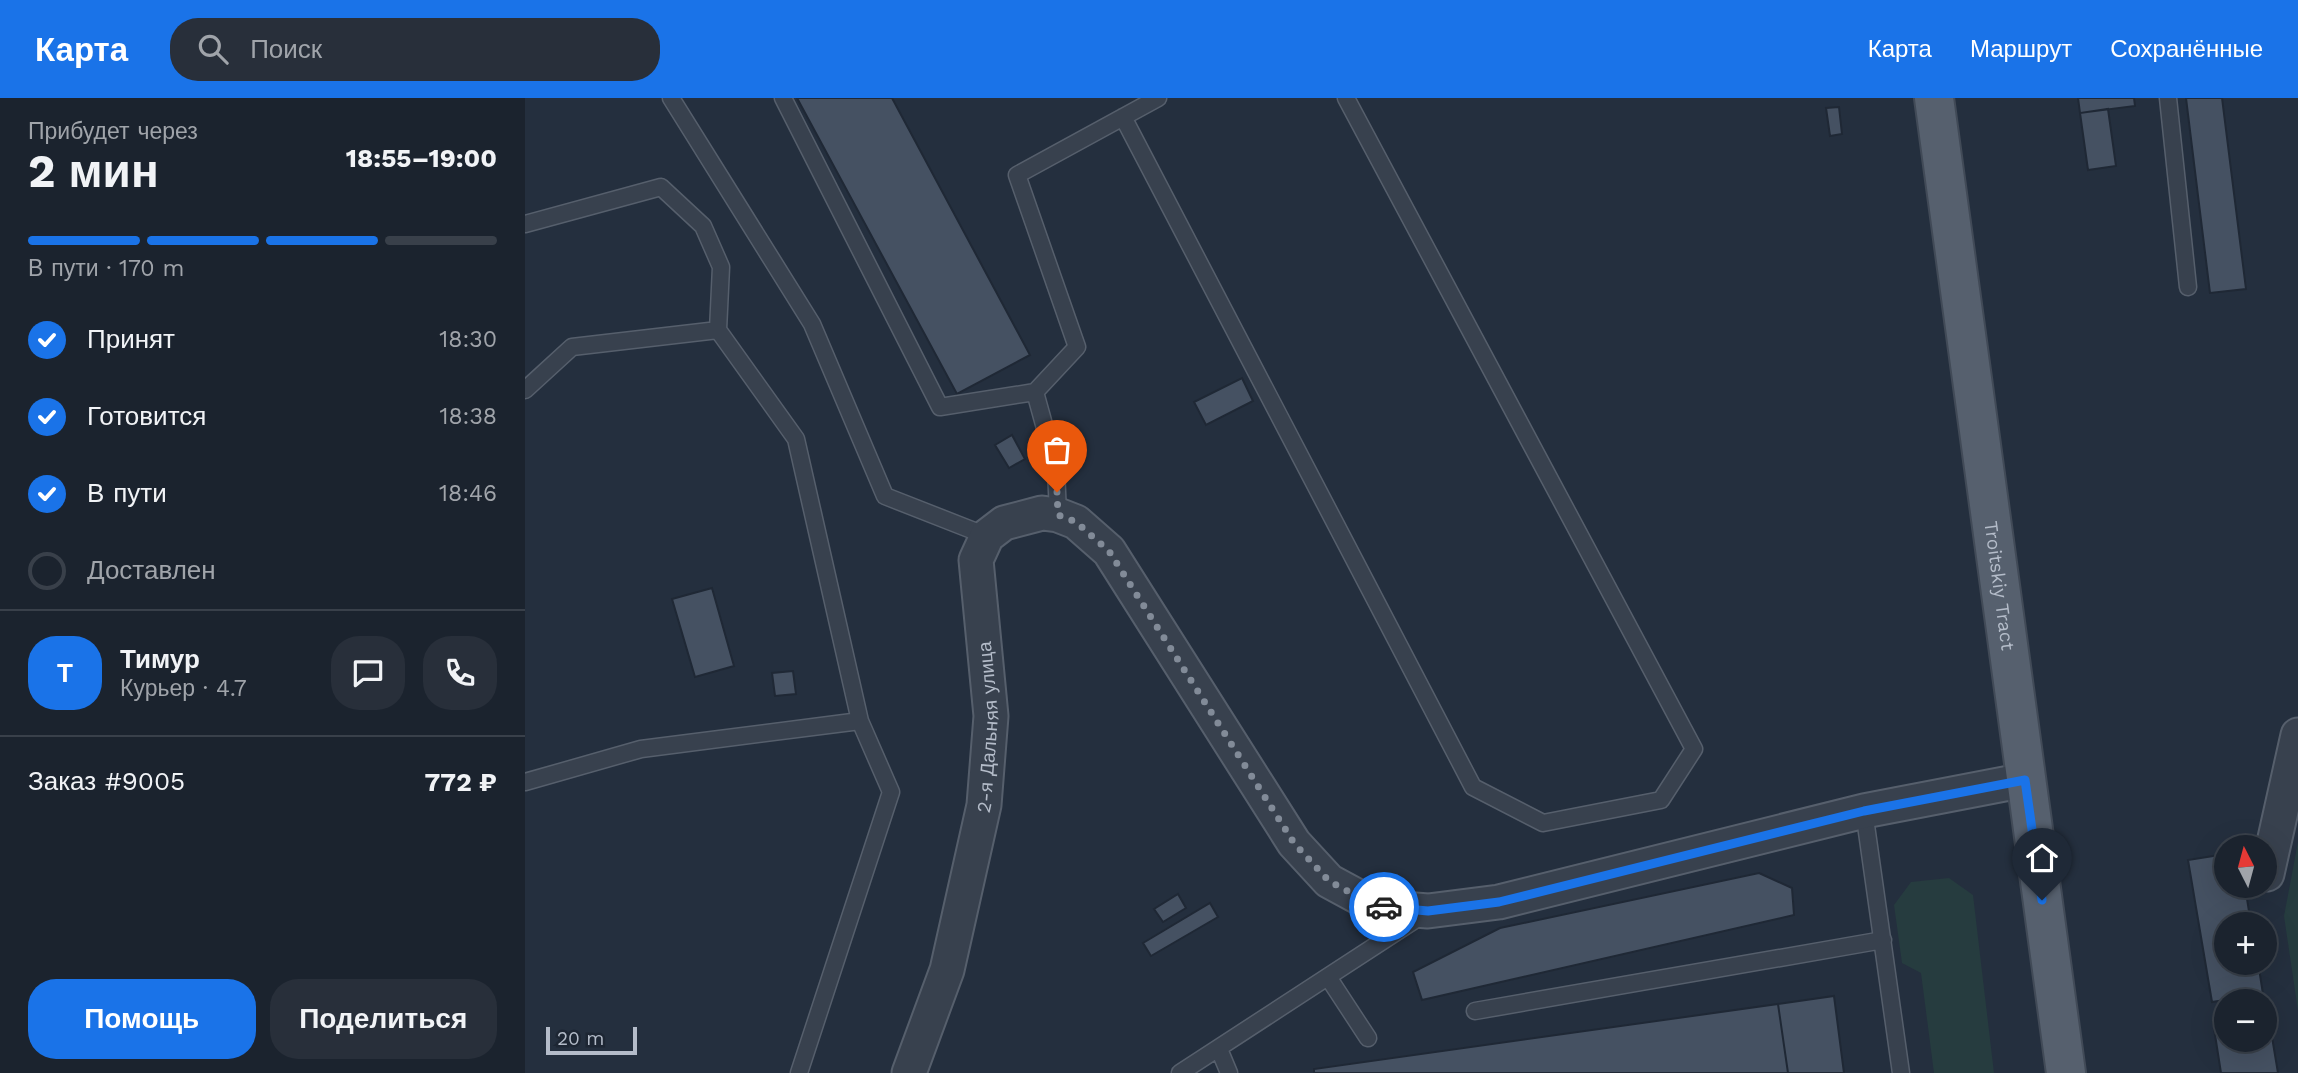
<!DOCTYPE html>
<html lang="ru">
<head>
<meta charset="utf-8">
<style>
	:root { --surface:#1b232e; --page:#282f3a; --text:#f1f3f6; --muted:#a0a4aa; --line:#39404a; --accent:#1a73e8 }
	body { margin:0; font-family:"Work Sans",sans-serif; background:var(--page); color:var(--text); height:100vh; display:flex; flex-direction:column; font-size:26px; white-space:nowrap }
	* { box-sizing:border-box; margin:0 }
	p { font-size:23px; color:var(--muted) }
	.icon { flex:none; width:38px; height:38px; fill:none; stroke:currentColor; stroke-width:2; stroke-linecap:round; stroke-linejoin:round }
	.map { position:relative; flex:1; overflow:hidden }
	.drawer { display:flex; flex-direction:column; background:var(--surface); width:525px }
	.drawer>* { flex:none }
	.needle { width:46px; rotate:354deg }
	.controls { position:absolute; left:1689px; top:737px; display:grid; gap:14px }
	.controls a { display:grid; place-items:center; width:63px; height:63px; border-radius:50%; background:var(--surface); box-shadow:0 7px 28px #0002,0 0 0 2px var(--line); font-size:35px }
	.scale { position:absolute; left:21px; bottom:18px; width:91px; box-sizing:border-box; padding-left:7px; border:4px solid #b4bcc9; border-top:0; font-size:19px; line-height:24px; white-space:nowrap; color:#b4bcc9; -webkit-text-stroke:5px #1d2633; paint-order:stroke }
	.pin { position:absolute; display:grid; place-items:center; width:60px; height:60px; color:#fff; margin:-72px -30px; border-radius:50% 50% 50% 0; rotate:-45deg; box-shadow:0 0 7px #0007 }
	.pin .icon { rotate:45deg }
	.courier { position:absolute; display:grid; place-items:center; width:70px; height:70px; margin:-35px; border:5px solid #1a73e8; border-radius:50%; background:#fff; color:#222; box-shadow:0 2px 9px #0007 }
	.headline em { font-style:normal; font-weight:700 }
	.headline div { display:flex; flex-direction:column-reverse }
	.headline { display:flex; align-items:center; justify-content:space-between; height:119px; padding:0 28px }
	h1 { font-size:46px; font-weight:700; line-height:52px }
	.bar { display:grid; grid-template-columns:repeat(4,1fr); gap:10px 7px; align-content:center; height:84px; padding:0 28px }
	.bar i { height:9px; border-radius:5px; background:var(--line) }
	.bar .on { background:var(--accent) }
	.bar p { grid-column:span 4 }
	.line { display:flex; align-items:center; gap:18px; padding:0 28px; border-top:2px solid var(--line) }
	.line div { flex:1 }
	.round { display:grid; place-items:center; flex:none; width:74px; height:74px; border-radius:28px; background:var(--page) }
	ol { padding:0 28px; list-style:none }
	li { display:flex; align-items:center; gap:21px; height:77px }
	li p { margin-inline-start:auto }
	li .icon { padding:7px; border-radius:50%; background:var(--accent); color:#fff; stroke-width:4 }
	li:last-child { color:var(--muted) }
	li i { width:38px; height:38px; border:4px solid var(--line); border-radius:50% }
	.action { display:flex; gap:14px; margin-top:auto; padding:14px 28px }
	.action a { flex:1; height:80px; border-radius:28px; background:var(--accent); color:#fff; font-size:28px; font-weight:700; line-height:80px; text-align:center }
	.action a+a { background:var(--page); color:var(--text) }
	header { display:flex; align-items:center; gap:42px; box-sizing:border-box; height:98px; padding:0 35px; background:var(--accent); color:#fff }
	header strong { font-size:33px }
	nav { display:flex; gap:38px; margin-inline-start:auto; font-size:24px }
	.search { width:490px; height:63px; background:var(--page); display:flex; align-items:center; gap:18px; box-sizing:border-box; padding:0 24px; border-radius:28px; color:var(--muted); font-size:26px }
	main { display:flex; flex:1; min-height:0 }
	.map>svg:first-child { display:block }
</style>
</head>
<body>
<header>
<strong>Карта</strong>
<div class="search"><svg class="icon" aria-label="search" viewBox="0 0 24 24"><circle cx="10" cy="10" r="6"/><path d="M15 15l6 6"/></svg>Поиск</div>
<nav><a>Карта</a><a>Маршрут</a><a>Сохранённые</a></nav>
</header>
<main>
<section class="drawer">
<div class="headline"><div><h1>2 мин</h1><p>Прибудет через</p></div><em>18:55–19:00</em></div>
<div class="bar"><i class="on"></i><i class="on"></i><i class="on"></i><i></i><p>В пути · 170 m</p></div>
<ol>
<li><svg class="icon" aria-label="check" viewBox="0 0 24 24"><path d="M5 12l5 5 9-10"/></svg>Принят<p>18:30</p></li>
<li><svg class="icon" aria-label="check" viewBox="0 0 24 24"><path d="M5 12l5 5 9-10"/></svg>Готовится<p>18:38</p></li>
<li><svg class="icon" aria-label="check" viewBox="0 0 24 24"><path d="M5 12l5 5 9-10"/></svg>В пути<p>18:46</p></li>
<li><i></i>Доставлен</li>
</ol>
<div class="line" style="height:126px"><b class="round" style="background:var(--accent);color:#fff">Т</b><div><b>Тимур</b><p>Курьер · 4.7</p></div><a class="round"><svg class="icon" aria-label="chat" viewBox="0 0 24 24"><path d="M4 5h16v11H9l-5 4z"/></svg></a><a class="round"><svg class="icon" aria-label="phone" viewBox="0 0 24 24"><path d="M5 4h4l2 5-3 2q2 4 5 5l2-3 5 2v4C11 20 4 13 5 4z"/></svg></a></div>
<div class="line" style="height:91px"><div>Заказ #9005</div><b>772 ₽</b></div>
<div class="action"><a>Помощь</a><a>Поделиться</a></div>
</section>
<div class="map">
<svg width="1773" height="975" viewBox="0 0 1773 975">
	<rect width="100%" height="100%" fill="#242f3e"/>
	<path fill="#263c3f" d="M1773,744V913L1759,818Z
		M1424,780L1448,797L1469,975H1409L1396,875L1377,865L1369,807L1386,784Z"/>
	<path fill="#455162" stroke="#1f2835" stroke-width="2" d="M272,0H367L505,257L432,296Z
		M1553,0H1609L1610,8L1555,15Z
		M1661,0H1697L1721,191L1685,195Z
		M1314,9L1317,36L1305,38L1301,10Z
		M1583,11L1591,68L1563,72L1555,15Z
		M717,280L728,303L681,327L669,304Z
		M487,337L500,361L484,370L470,347Z
		M187,490L209,568L170,579L147,501Z
		M268,573L271,596L250,598L247,575Z
		M1701,756V788H1720L1726,826H1701V864H1733L1738,896L1687,904L1663,762Z
		M1234,775L1267,790L1269,817L897,902L888,874L975,830Z
		M653,796L661,810L638,824L629,811Z
		M685,805L693,819L626,858L618,845Z
		M1309,898L1319,975H1263L1253,906Z
		M1253,906L1263,975H789V971Z
		M1740,915H1743L1753,975H1696L1688,924L1701,921V942H1740Z"/>
	<g fill="none" stroke-linecap="round" stroke-linejoin="round">
		<g stroke="#565f6c" stroke-width="19">
			<path id="service" d="M146,0L287,226L360,398L462,438
				M258,0L415,309L510,294
				M1643,0L1663,189
				M598,19L948,689L1018,725L1136,702L1169,651L821,0
				M0,126L136,89L178,128L196,169L193,232L271,341L335,623
				M0,292L47,249L193,232
				M533,417L531,370L510,294L552,249L492,77L633,0
				M0,684L116,651L335,623L366,694L274,975
				M1339,713L1376,975
				M803,879L843,940
				M950,913L1358,842
				M694,951L704,975
				M655,975L899,816"/>
		</g>
		<g stroke="#565f6c" stroke-width="37">
			<g id="minor">
				<path d="M1742,776L1773,637"/>
				<path id="s1" d="M384,975L422,872L459,707L466,618L451,462L462,438L479,425L517,415L533,417L551,424L584,453L769,745L804,783L852,809L903,813L974,804L1339,713L1500,682"/>
			</g>
		</g>
		<g stroke="#414a57" stroke-width="42">
			<g id="primary">
				<path id="s2" d="M1409,0L1541,975"/>
			</g>
		</g>
		<use href="#service" stroke="#38414e" stroke-width="16"/>
		<use href="#minor" stroke="#38414e" stroke-width="33"/>
		<use href="#primary" stroke="#56606e" stroke-width="38"/>
	</g>
	<g fill="none" stroke-linecap="round" stroke-linejoin="round">
		<path stroke="#828b98" stroke-width="7" stroke-dasharray="0 12.6" d="M532,394L533,417L551,424L584,453L769,745L804,783L852,809H859"/>
		<path stroke="#1a73e8" stroke-width="9" d="M859,809L903,813L974,804L1339,713L1500,682L1517,802"/>
	</g>
	<g text-anchor="middle" stroke-width="5" stroke-linejoin="round" paint-order="stroke">
		<g font-size="19" fill="#b4bcc9" stroke="#1d2633">
			<text dy="7" stroke="none"><textPath href="#s2" startOffset="492">Troitskiy Tract</textPath></text>
			<text dy="7" stroke="none"><textPath href="#s1" startOffset="357">2-я Дальняя улица</textPath></text>
		</g>
	</g>
</svg>
<div class="controls">
<a><svg class="needle" viewBox="-14 -14 28 28"><path d="M0-13l5 13h-10z" fill="#e53935"/><path d="M0 13l5-13h-10z" fill="#a0a4aa"/></svg></a>
<a>+</a>
<a>−</a>
</div>
<div class="scale">20 m</div>
<div class="pin" style="left:532px;top:394px;background:#ea580c"><svg class="icon" aria-label="bag" viewBox="0 0 24 24"><path d="M5 8h14l-1 12H6zM9 8a3 3 0 0 1 6 0"/></svg></div>
<div class="pin" style="left:1517px;top:802px;background:#1f2937"><svg class="icon" aria-label="home" viewBox="0 0 24 24"><path d="M3 11l9-7 9 7M6 9v11h12V9"/></svg></div>
<div class="courier" style="left:859px;top:809px"><svg class="icon" aria-label="car" viewBox="0 0 24 24"><path d="M5 17H2v-5l4-1 3-4h7l3 4 3 1v5h-3M9 17h6M6 11h13"/><circle cx="7" cy="17" r="2"/><circle cx="17" cy="17" r="2"/></svg></div>
</div>
</main>
</body>
</html>
